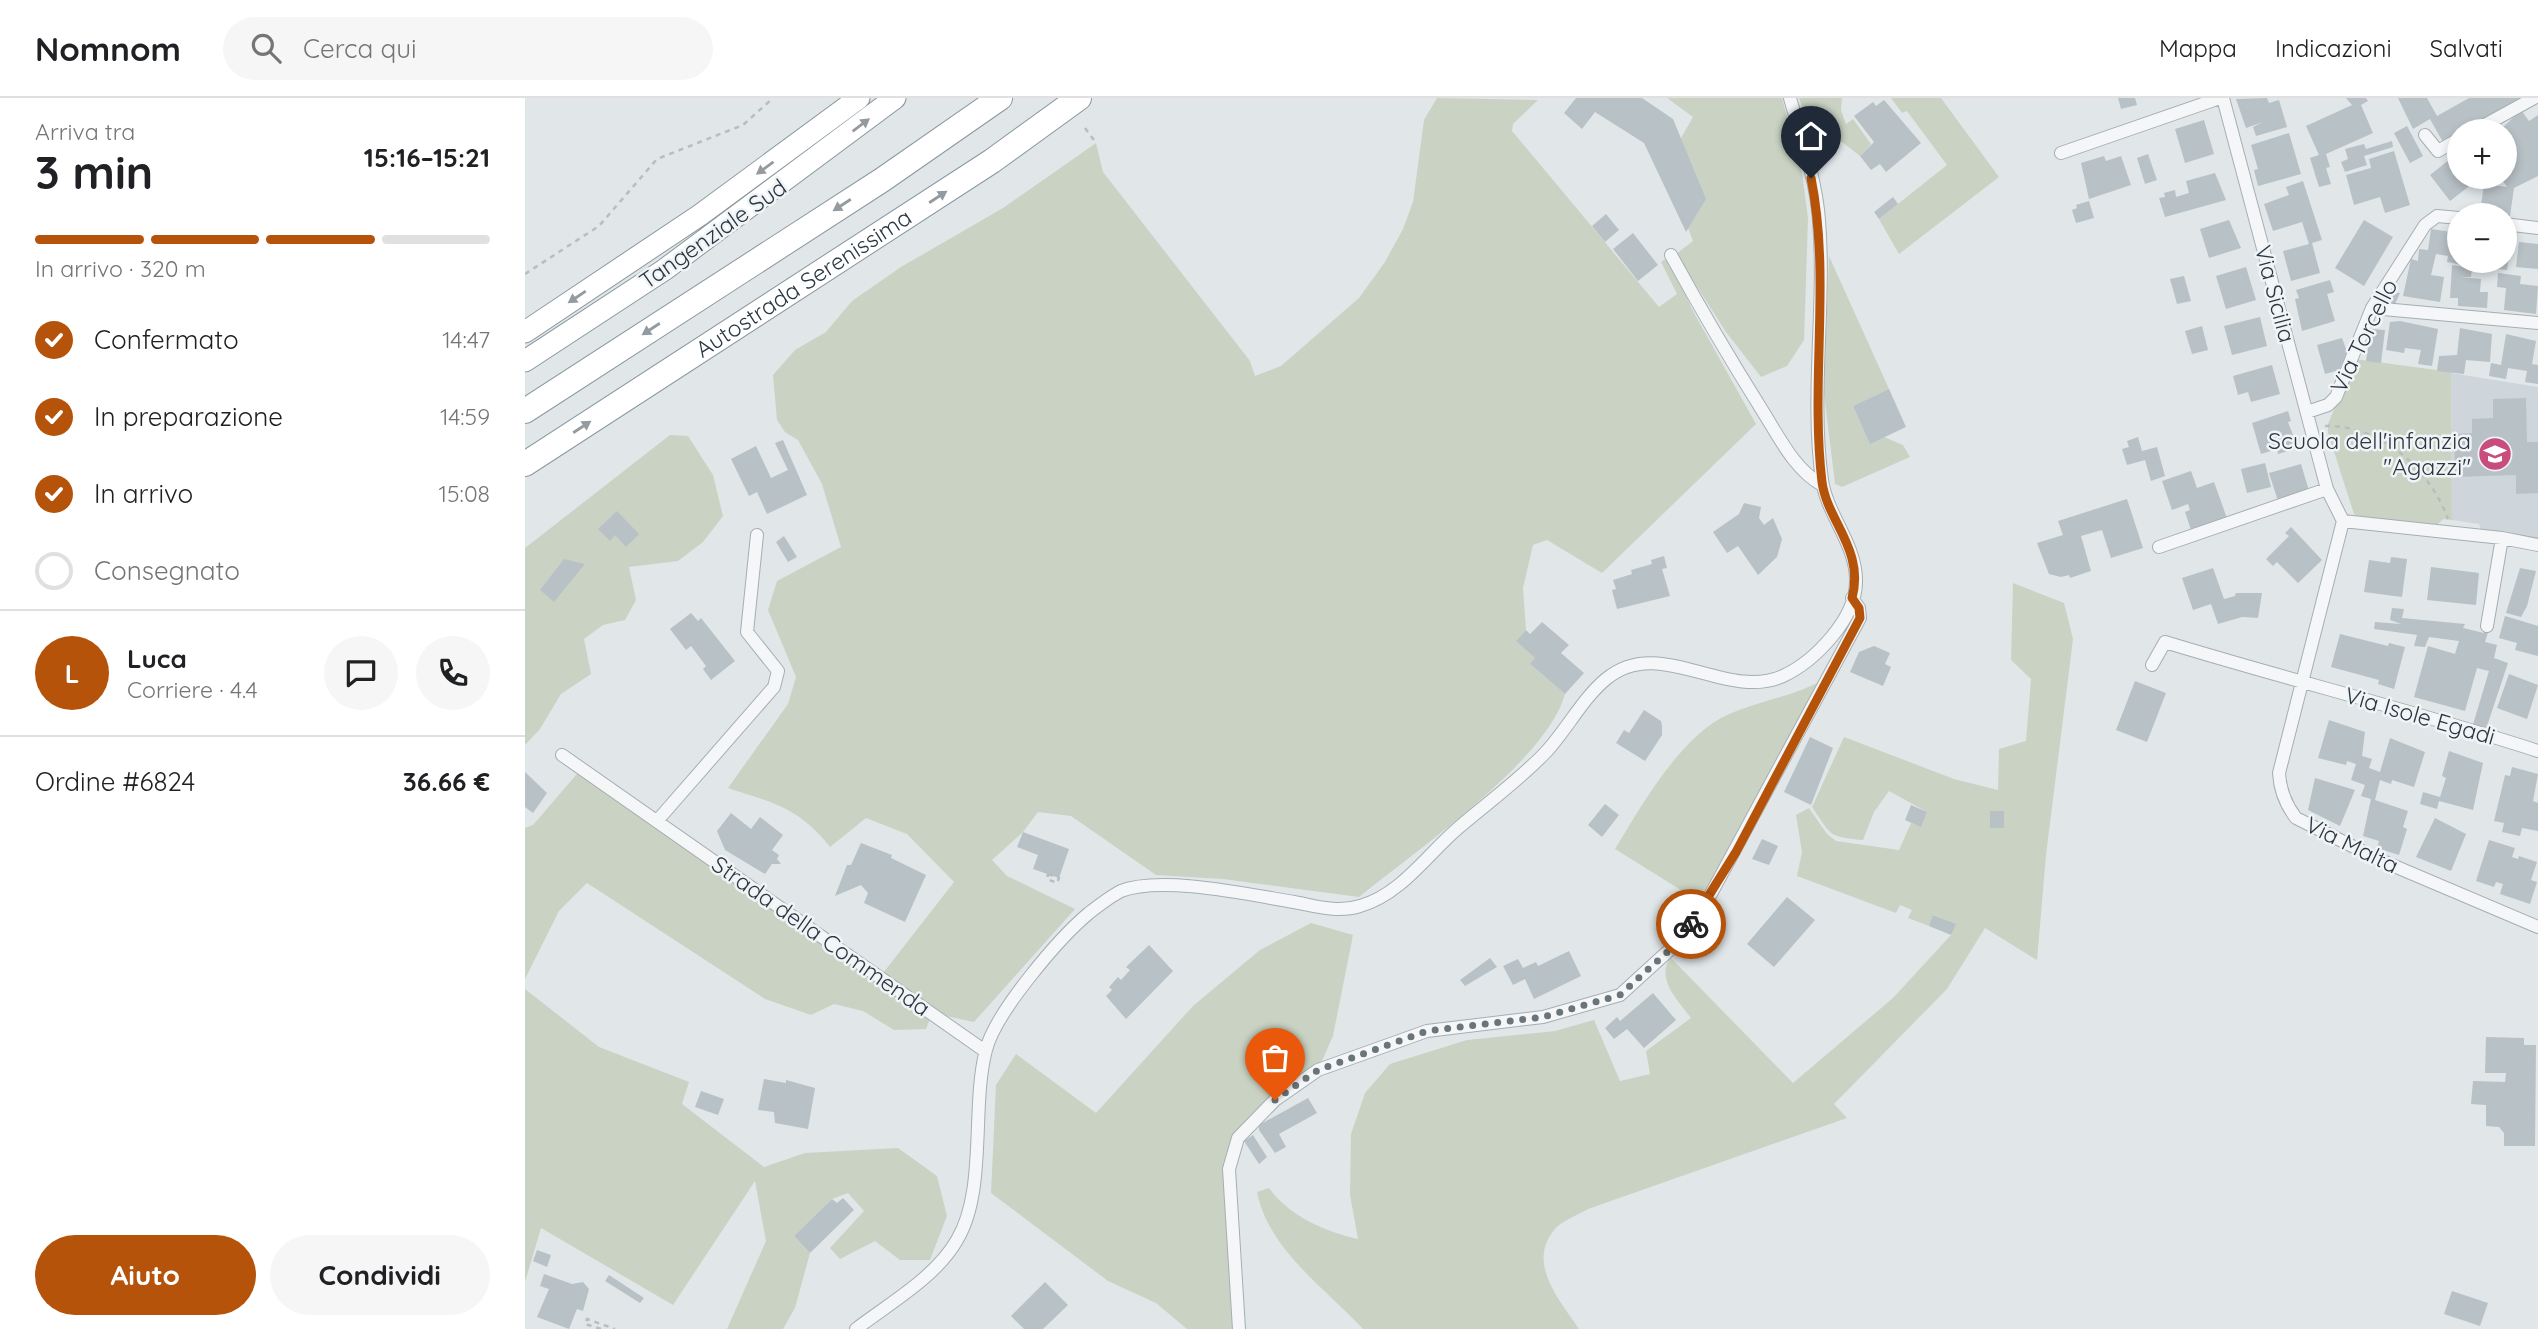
<!DOCTYPE html>
<html lang="it">
<head>
<meta charset="utf-8">
<style>
	:root { --surface:#fff; --page:#f6f6f6; --text:#202124; --muted:#757577; --line:#e0e0e0; --accent:#b45309 }
	body { margin:0; font-family:Quicksand,sans-serif; background:var(--page); color:var(--text); height:100vh; display:flex; flex-direction:column; font-size:26px; white-space:nowrap }
	* { box-sizing:border-box; margin:0 }
	p { font-size:23px; color:var(--muted) }
	.icon { flex:none; width:38px; height:38px; fill:none; stroke:currentColor; stroke-width:2; stroke-linecap:round; stroke-linejoin:round }
	.map { position:relative; flex:1; overflow:hidden }
	.details { display:flex; flex-direction:column; background:var(--surface); width:525px }
	.details>* { flex:none }
	.controls { position:absolute; left:1922px; top:21px; display:grid; gap:14px }
	.controls a { display:grid; place-items:center; width:70px; height:70px; border-radius:50%; background:var(--surface); box-shadow:0 4px 10px #0003; font-size:35px }
	.pin { position:absolute; display:grid; place-items:center; width:60px; height:60px; color:#fff; margin:-72px -30px; border-radius:50% 50% 50% 0; rotate:-45deg; box-shadow:0 0 7px #0007 }
	.pin .icon { rotate:45deg }
	.courier { position:absolute; display:grid; place-items:center; width:70px; height:70px; margin:-35px; border:5px solid #b45309; border-radius:50%; background:#fff; color:#222; box-shadow:0 2px 9px #0007 }
	.summary em { font-style:normal; font-weight:700 }
	.summary div { display:flex; flex-direction:column-reverse }
	.summary { display:flex; align-items:center; justify-content:space-between; height:119px; padding:0 35px }
	h1 { font-size:46px; font-weight:700; line-height:52px }
	.bar { display:grid; grid-template-columns:repeat(4,1fr); gap:10px 7px; align-content:center; height:84px; padding:0 35px }
	.bar i { height:9px; border-radius:5px; background:var(--line) }
	.bar .current { background:var(--accent) }
	.bar p { grid-column:span 4 }
	.line { display:flex; align-items:center; gap:18px; padding:0 35px; border-top:2px solid var(--line) }
	.line div { flex:1 }
	.round { display:grid; place-items:center; flex:none; width:74px; height:74px; border-radius:37px; background:var(--page) }
	ol { padding:0 35px; list-style:none }
	li { display:flex; align-items:center; gap:21px; height:77px }
	li p { margin-inline-start:auto }
	li .icon { padding:7px; border-radius:50%; background:var(--accent); color:#fff; stroke-width:4 }
	li:last-child { color:var(--muted) }
	li i { width:38px; height:38px; border:4px solid var(--line); border-radius:50% }
	.button { display:flex; gap:14px; margin-top:auto; padding:14px 35px }
	.button a { flex:1; height:80px; border-radius:42px; background:var(--accent); color:#fff; font-size:28px; font-weight:700; line-height:80px; text-align:center }
	.button a+a { background:var(--page); color:var(--text) }
	header { display:flex; align-items:center; gap:42px; box-sizing:border-box; height:98px; padding:0 35px; background:var(--surface); border-bottom:2px solid var(--line) }
	header strong { font-size:33px }
	nav { display:flex; gap:38px; margin-inline-start:auto; font-size:24px }
	.search { width:490px; height:63px; background:var(--page); display:flex; align-items:center; gap:18px; box-sizing:border-box; padding:0 24px; border-radius:38px; color:var(--muted); font-size:26px }
	main { display:flex; flex:1; min-height:0 }
	.map>svg:first-child { display:block }
</style>
</head>
<body>
<header>
<strong>Nomnom</strong>
<div class="search"><svg class="icon" aria-label="search" viewBox="0 0 24 24"><circle cx="10" cy="10" r="6"/><path d="M15 15l6 6"/></svg>Cerca qui</div>
<nav><a>Mappa</a><a>Indicazioni</a><a>Salvati</a></nav>
</header>
<main>
<section class="details">
<div class="summary"><div><h1>3 min</h1><p>Arriva tra</p></div><em>15:16–15:21</em></div>
<div class="bar"><i class="current"></i><i class="current"></i><i class="current"></i><i></i><p>In arrivo · 320 m</p></div>
<ol>
<li><svg class="icon" aria-label="check" viewBox="0 0 24 24"><path d="M5 12l5 5 9-10"/></svg>Confermato<p>14:47</p></li>
<li><svg class="icon" aria-label="check" viewBox="0 0 24 24"><path d="M5 12l5 5 9-10"/></svg>In preparazione<p>14:59</p></li>
<li><svg class="icon" aria-label="check" viewBox="0 0 24 24"><path d="M5 12l5 5 9-10"/></svg>In arrivo<p>15:08</p></li>
<li><i></i>Consegnato</li>
</ol>
<div class="line" style="height:126px"><b class="round" style="background:var(--accent);color:#fff">L</b><div><b>Luca</b><p>Corriere · 4.4</p></div><a class="round"><svg class="icon" aria-label="chat" viewBox="0 0 24 24"><path d="M4 5h16v11H9l-5 4z"/></svg></a><a class="round"><svg class="icon" aria-label="phone" viewBox="0 0 24 24"><path d="M5 4h4l2 5-3 2q2 4 5 5l2-3 5 2v4C11 20 4 13 5 4z"/></svg></a></div>
<div class="line" style="height:91px"><div>Ordine #6824</div><b>36.66 €</b></div>
<div class="button"><a>Aiuto</a><a>Condividi</a></div>
</section>
<div class="map">
<svg width="2013" height="1231" viewBox="0 0 2013 1231">
	<rect width="100%" height="100%" fill="#e1e6e9"/>
	<path fill="#cfd6db" d="M1926,275L2013,289V442L1957,436L1954,426L1927,422Z"/>
	<path fill="#cad3c3" d="M912,0L1013,2L988,26L987,33L1134,209L1152,196L1136,164L1143,159L1168,213L1231,326L1077,475L1022,442L1008,447L998,490L1001,532L991,543L1010,560L1006,567L1040,596C1022,663 889,754 834,799L698,781L631,777L546,718L513,714L498,734L467,762L482,778L550,811L449,924L407,915L401,931L369,932L338,913L309,906L286,917L240,901L62,785L34,813L0,881V730L8,727L57,670L355,879L429,784L382,736L341,720L305,749C274,710 249,705 203,690L263,606L271,579L243,512L252,483L316,449L297,386L273,342L260,334L252,322L248,277L270,252L301,234L327,203L376,169L478,110L571,45L578,74L725,263L730,278L756,268L834,200L860,164L878,131L888,104L899,22Z
		M1142,0H1257L1277,75L1283,120L1279,242L1262,268L1236,279L1201,234L1151,156L1168,143L1163,130L1156,40L1168,19Z
		M1274,0H1317L1316,12L1321,26L1328,21L1346,46L1335,58L1279,14Z
		M1366,0H1416L1474,79L1374,156L1354,121L1422,67L1382,13L1377,15Z
		M1304,158L1364,291L1328,308L1345,345L1359,339L1378,347L1385,359L1317,389L1310,386L1299,295Z
		M1830,261L1926,274L1927,422L1918,421L1908,431L1835,420L1829,416L1803,335V326Z
		M145,337L163,338L188,377L198,418L178,444L153,463L104,469L111,502L100,522L78,527L59,541L66,576L36,596L15,631L0,647V450Z
		M1488,485L1539,505L1548,541L1521,757L1512,862L1460,830L1422,891L1309,1006L1322,1020L1063,1111C1053,1117 1036,1123 1029,1132C1002,1166 1034,1201 1054,1231H838C800,1190 743,1151 732,1094L744,1090C764,1118 800,1134 833,1141L825,1097L826,1036L840,995L865,966L942,942L1030,933L1069,922L1095,983L1125,976L1121,953L1166,920C1153,902 1131,883 1145,859L1268,985L1368,900L1426,837L1430,826L1409,817L1404,828L1383,820L1387,812L1375,807L1371,815L1272,778L1277,754L1271,717L1284,710L1302,736L1311,743L1374,752L1386,725L1396,728L1402,714L1364,693L1349,714L1338,742C1303,739 1306,737 1287,709L1319,639L1429,681L1473,692L1474,651L1501,643L1506,581L1486,562Z
		M1300,581L1180,807L1090,751C1117,707 1155,638 1204,616C1237,602 1270,598 1300,581Z
		M786,825L828,837L808,938L793,972L713,1040L704,1071L714,1231H662L631,1205L583,1183L466,1095L471,987L491,956L571,1015L668,908L735,852Z
		M0,891L74,949L164,984L157,1006L239,1069L280,1055L373,1050L412,1078L422,1118L405,1162H375L350,1143L315,1161L305,1150L339,1113L323,1095L307,1101L269,1138L285,1155L270,1210L258,1231H202L241,1143L230,1083L148,1207L16,1130L0,1184Z"/>
	<path fill="#b8c1c6" d="M1051,0H1117L1148,21L1181,101L1161,134L1119,45L1070,14L1057,31L1039,15Z
		M1593,0H1610L1612,7L1596,11Z
		M1742,0L1744,5L1754,2L1762,29L1731,38L1728,29L1738,24L1721,30L1711,1Z
		M1821,0H1841L1843,3L1836,7L1848,35L1801,56L1805,69L1801,70L1806,86L1794,89L1785,60L1794,57L1781,28L1827,7Z
		M1873,0H1902L1912,18L1944,0H2003L1943,33H1934V38L1919,46L1905,21L1888,31Z
		M1359,2L1396,45L1361,74L1355,66L1346,72L1335,58L1349,44L1329,18L1348,4L1351,8Z
		M1996,12L2004,23L2013,17V78L1989,90L1985,118L1955,114L1959,86L1982,89L1975,79H1979L1981,67L1979,33H1974Z
		M1679,22L1689,56L1660,65L1650,31Z
		M1882,28L1898,58L1885,65L1869,35Z
		M1764,35L1776,76L1733,88L1729,72L1733,71L1726,47Z
		M1867,43L1868,49L1839,58L1842,67L1820,74L1816,64L1823,61L1820,51L1839,46L1841,51Z
		M1869,53L1885,107L1860,115L1855,99L1829,107L1821,77L1846,70L1844,61Z
		M1623,56L1632,82L1620,86L1612,60Z
		M1579,58L1581,63L1596,58L1606,87L1564,101L1556,65Z
		M1929,58L1934,64V79H1956L1925,103L1905,77Z
		M1690,75L1701,102L1640,119L1634,100L1640,99L1639,95L1650,92L1651,99L1664,95L1661,83Z
		M1778,83L1797,142L1787,145L1795,175L1766,183L1758,153L1784,146L1777,124L1748,133L1739,106L1764,97L1761,89Z
		M1368,99L1373,106L1354,121L1349,114Z
		M1564,103L1569,120L1551,125L1547,112L1552,110L1551,107Z
		M1081,116L1094,132L1080,144L1067,128Z
		M1704,122L1716,150L1684,160L1675,131Z
		M1839,122L1868,139L1839,188L1810,170Z
		M1906,131L1934,135L1937,167L1922,164L1923,158L1911,156L1906,177L1919,179L1915,204L1878,198L1886,161L1893,163L1894,151L1903,152Z
		M1108,135L1133,167L1113,183L1088,151Z
		M1979,141L1987,142L1982,172L1945,168L1946,163H1979Z
		M1994,144L2013,146V171L1991,169Z
		M1927,167L1947,170L1946,179H1935L1956,181L1955,194H1963L1962,210L1933,208V200H1925Z
		M1721,169L1731,202L1701,211L1691,178Z
		M1973,175L1996,178L1995,186L2013,188L2011,216L1979,212L1981,190L1972,189Z
		M1659,178L1666,203L1652,206L1645,181Z
		M1805,182L1809,194L1802,196L1810,223L1777,233L1770,201L1774,200L1771,192Z
		M1863,193L1875,195L1870,206L1856,204Z
		M1735,219L1742,248L1707,257L1699,228Z
		M1875,223L1913,231L1907,268L1893,266L1896,252L1880,250L1879,255L1861,252L1865,224Z
		M1677,228L1683,252L1667,256L1660,233Z
		M1935,230L1967,236L1965,264L1941,262L1939,276L1912,273L1914,258L1932,257Z
		M1846,231L1860,232L1856,265L1841,263Z
		M1981,236L2011,243L2007,266L2013,267V286L2000,284L2002,273L1983,270L1981,281L1964,278L1966,265L1976,267Z
		M1817,240L1822,254L1814,272L1800,276L1792,247Z
		M1747,267L1755,296L1726,304L1723,294L1713,297L1708,278Z
		M1364,291L1381,329L1345,346L1328,308Z
		M2001,300L2002,344H2013V395L1991,396V377L1930,379L1929,336L1947,335V321L1968,320V301Z
		M1763,313L1766,323L1763,324L1773,350L1753,356L1752,351L1736,356L1727,325Z
		M1613,339L1617,353L1632,349L1640,378L1626,383L1620,362L1602,367L1597,351L1604,349L1602,343Z
		M258,342L282,397L242,416L232,394L224,398L206,361L231,348L246,380L263,372L250,345Z
		M1740,365L1746,389L1722,395L1716,371Z
		M1776,366L1785,396L1754,406L1744,375Z
		M1666,373L1672,390L1689,384L1703,423L1667,435L1660,414L1665,412L1663,406L1647,412L1637,383Z
		M1602,401L1618,450L1586,460L1577,432L1556,438L1566,473L1545,480L1544,477L1536,479L1524,476L1512,445L1538,437L1533,423Z
		M1219,405L1236,409L1234,420L1239,427L1248,420L1257,441L1252,459L1233,477L1213,448L1202,455L1188,434L1214,416Z
		M92,413L114,436L101,449L90,437L85,443L73,431Z
		M1766,429L1797,462L1773,485L1752,464L1748,468L1741,461L1764,438L1760,435Z
		M259,438L272,459L263,464L251,444Z
		M1139,458L1142,470L1137,471L1145,498L1092,511L1087,492L1091,491L1088,482L1107,476L1106,472L1127,466L1126,462Z
		M1866,459L1882,461L1877,499L1839,494L1844,462L1865,465Z
		M39,461L60,466L29,504L15,492Z
		M1906,469L1954,475L1951,507L1902,502Z
		M1688,470L1699,501L1710,498L1711,495H1737L1733,520L1717,519L1693,526L1686,506L1668,512L1657,480Z
		M1995,470L2011,473L2002,508L1996,519L1981,515Z
		M1867,510L1879,511L1877,520L1940,526L1938,530L1959,535L1960,530L1964,531L1960,544L1972,547L1969,560L1983,565L1959,637L1946,633L1964,573L1952,570L1940,613L1889,599L1903,548L1930,556L1934,543L1904,539L1900,549L1889,548L1892,537L1849,531L1850,524L1876,526L1865,522Z
		M166,515L173,523L176,520L210,563L186,582L178,571L181,568L166,548L161,552L145,531Z
		M1980,518L2013,528V558L1990,552L1992,545L1974,540Z
		M1017,524L1044,547L1036,555L1059,575L1040,596L1005,566L1010,560L991,543L1001,532L1005,536Z
		M1815,536L1863,548L1864,545L1880,549L1869,591L1853,586L1854,582L1806,569Z
		M1349,548L1365,555L1360,566L1366,569L1358,588L1325,574L1334,554Z
		M1984,576L2013,587L2002,621L1972,610Z
		M1610,583L1641,595L1622,644L1591,632Z
		M1119,612L1136,623L1137,628V637L1120,663L1091,645L1099,632L1104,635Z
		M1804,622L1840,634L1837,658L1847,661L1844,670L1855,674L1865,640L1900,654L1889,689L1867,682L1866,686L1855,682L1850,702L1883,713L1878,729L1882,731L1874,757L1852,750L1854,743L1838,738L1846,701L1836,698L1840,687L1826,682L1831,666L1822,663L1821,667L1793,660Z
		M1285,639L1308,650L1286,707L1259,694Z
		M1924,653L1958,665L1948,712L1914,703L1912,711L1895,706L1898,694L1915,699L1921,680L1917,678Z
		M1987,669L2013,676L2008,703L2013,705V733L1997,730L1995,738L1977,734L1979,725L1969,723L1980,677L1985,678Z
		M0,674L22,695L8,715L0,709Z
		M1790,680L1830,692L1815,728L1783,712Z
		M1080,706L1094,717L1077,739L1063,727Z
		M1386,707L1402,714L1396,729L1380,722Z
		M1465,713H1479V730H1465Z
		M206,715L226,731L235,719L258,737L247,752L254,757L252,761L256,766H247L240,776L200,752L192,733Z
		M1910,720L1941,736L1926,773L1891,759Z
		M498,734L544,751L534,780L508,771L513,757L492,749Z
		M1237,741L1253,748L1244,767L1227,761Z
		M1964,742L1990,750L1987,759L1993,761L1994,758L2012,764L2006,782L2012,784L2005,806L1975,796L1978,786L1971,784L1969,789L1951,783Z
		M336,745L367,757L366,760L401,777L380,824L339,805L343,795L336,787L310,798L322,767H326Z
		M1262,799L1290,822L1249,869L1222,846Z
		M1408,817L1431,826L1426,837L1404,828Z
		M624,847L648,873L601,921L581,898L587,892L584,889L593,879L596,882L605,872L601,869Z
		M1044,853L1056,878L1009,901L1000,881L988,887L978,868L993,861L998,870L1011,864L1013,868Z
		M965,860L972,869L940,888L935,882Z
		M1128,895L1151,922L1119,950L1102,931L1089,941L1080,930L1092,919L1095,923Z
		M1961,939L1999,940V947H2011L2010,1048H1979V1035L1974,1029L1961,1028V1007L1946,1006L1948,983L1980,984L1981,975H1960Z
		M239,981L261,985V982L290,990L283,1031L250,1025L249,1014L233,1012Z
		M176,993L199,1001L193,1017L170,1009Z
		M783,1000L792,1015L754,1036L761,1049L750,1055L734,1032V1027Z
		M728,1037L742,1059L734,1066L719,1043Z
		M318,1100L329,1112L285,1155L269,1138L307,1101L312,1105Z
		M12,1152L26,1157L22,1169L8,1163Z
		M19,1176L47,1186L58,1184L64,1191L58,1213L52,1211L44,1231L12,1219L24,1191L15,1188Z
		M84,1177L119,1200L115,1205L80,1183Z
		M520,1184L543,1207L518,1231H499L486,1218Z
		M1927,1193L1963,1205L1955,1228L1919,1216Z"/>
	<g fill="none" stroke-linecap="round" stroke-linejoin="round">
		<g stroke="#a6aeb3" stroke-width="14">
			<path id="minor" d="M1698,0L1802,391L1818,423L1977,440L2013,447
				M1949,33L2009,0
				M1900,37L1913,53L1934,41
				M1536,55L1695,0
				M1979,126L2013,130
				M1146,157C1175,210 1205,261 1237,312C1254,339 1269,371 1297,387
				M1847,210L2013,225
				M1782,314L1803,307L1811,299L1847,210L1900,127L1912,118L1934,120
				M1818,423L1754,675C1755,692 1760,706 1771,720L1855,762L2013,829
				M1634,449L1802,391
				M1962,528L1977,440
				M1627,567L1640,544C1764,582 1890,613 2013,653
				M37,657L460,953
				M132,723L249,589L253,573L222,534L232,437
				M331,1231C365,1205 411,1179 432,1142C462,1092 446,1008 461,952C470,915 534,840 564,815C573,808 586,798 596,793C636,777 726,797 769,804C791,808 813,815 835,808C875,797 902,757 932,731C961,706 993,683 1020,655C1041,633 1057,601 1081,581C1135,536 1200,604 1258,578C1290,563 1332,520 1331,482C1331,446 1302,417 1297,382C1285,297 1301,207 1294,122C1291,81 1276,39 1265,0
				M714,1231L704,1071L713,1040L750,1002L793,972L902,933L1018,919L1095,897L1151,846L1180,807L1335,520L1334,510L1327,500"/>
		</g>
		<g stroke="#89979f" stroke-width="23">
			<path id="trunk" d="M0,234L175,117L334,0
				M0,263L139,172L370,0"/>
		</g>
		<g stroke="#89979f" stroke-width="26">
			<g id="motorway">
				<path d="M0,313L357,82L475,0"/>
				<path id="s1" d="M0,366L467,63L554,0"/>
			</g>
		</g>
		<path stroke="#b7bdc0" stroke-width="2.5" stroke-dasharray="5 5" stroke-linecap="butt" d="M560,30L571,45
			M0,176L74,128L132,61L218,27L248,0
			M1800,328C1856,327 1904,370 1923,421
			M523,776L534,780L532,785L522,781Z
			M76,1231L60,1226L62,1221L90,1231"/>
		<use href="#minor" stroke="#f4f6f7" stroke-width="12"/>
		<use href="#trunk" stroke="#fff" stroke-width="21"/>
		<use href="#motorway" stroke="#fff" stroke-width="24"/>
	</g>
	<defs><path id="oneway-solid" d="M-6-.8H1V-3.2L6.5 0L1 3.2V.8H-6Z" transform="scale(1.75)"/></defs>
	<g fill="#949ba0">
		<use href="#oneway-solid" transform="translate(336 27) rotate(-37)"/>
		<use href="#oneway-solid" transform="translate(240 70) rotate(144)"/>
		<use href="#oneway-solid" transform="translate(413 99) rotate(-33)"/>
		<use href="#oneway-solid" transform="translate(317 107) rotate(147)"/>
		<use href="#oneway-solid" transform="translate(52 199) rotate(146)"/>
		<use href="#oneway-solid" transform="translate(126 231) rotate(147)"/>
		<use href="#oneway-solid" transform="translate(57 329) rotate(-33)"/>
	</g>
	<g fill="none" stroke-linecap="round" stroke-linejoin="round">
		<path stroke="#6a747b" stroke-width="7" stroke-dasharray="0 12.6" d="M750,1002L793,972L902,933L1018,919L1095,897L1151,846L1166,826"/>
		<path stroke="#b45309" stroke-width="9" d="M1166,826L1211,754L1335,520L1334,510L1327,500C1340,452 1302,423 1297,384C1285,283 1306,180 1286,80"/>
	</g>
	<defs>
		<g id="school-disc" transform="scale(1.75)"><circle r="9.5" fill="#c84c7c" stroke="#f1f4f7"/><path d="M0-5L7-2L0 1L-7-2ZM-4 1L0 2.5L4 1V4Q0 6-4 4Z" fill="#fff"/></g>
	</defs>
	<g fill-rule="evenodd">
		<use href="#school-disc" x="1970" y="356"/>
	</g>
	<g text-anchor="middle" stroke-width="5" stroke-linejoin="round" paint-order="stroke">
		<g font-size="23" fill="#2a3740" stroke="#f1f4f7">
			<text transform="translate(188 136) rotate(-35)" y="8">Tangenziale Sud</text>
			<text dy="8" stroke="none"><textPath href="#s1" startOffset="332">Autostrada Serenissima</textPath></text>
			<text transform="translate(1750 196) rotate(75)" y="8">Via Sicilia</text>
			<text transform="translate(1839 238) rotate(-64)" y="8">Via Torcello</text>
			<text transform="translate(1895 618) rotate(16)" y="8">Via Isole Egadi</text>
			<text transform="translate(1827 747) rotate(26)" y="8">Via Malta</text>
			<text transform="translate(296 838) rotate(35)" y="8">Strada della Commenda</text>
		</g>
		<g font-size="23" fill="#2a3740" stroke="#f1f4f7" text-anchor="end">
			<text x="1946" y="351">Scuola dell'infanzia<tspan x="1946" dy="26">"Agazzi"</tspan></text>
		</g>
	</g>
</svg>
<div class="controls">
<a>+</a>
<a>−</a>
</div>
<div class="pin" style="left:750px;top:1002px;background:#ea580c"><svg class="icon" aria-label="bag" viewBox="0 0 24 24"><path d="M5 8h14l-1 12H6zM9 8a3 3 0 0 1 6 0"/></svg></div>
<div class="pin" style="left:1286px;top:80px;background:#1f2937"><svg class="icon" aria-label="home" viewBox="0 0 24 24"><path d="M3 11l9-7 9 7M6 9v11h12V9"/></svg></div>
<div class="courier" style="left:1166px;top:826px"><svg class="icon" aria-label="bike" viewBox="0 0 24 24"><circle cx="6" cy="16" r="4"/><circle cx="18" cy="16" r="4"/><path d="M6 16l4-8h5l3 8M10 8l3 8H6M13 5h3"/></svg></div>
</div>
</main>
</body>
</html>
